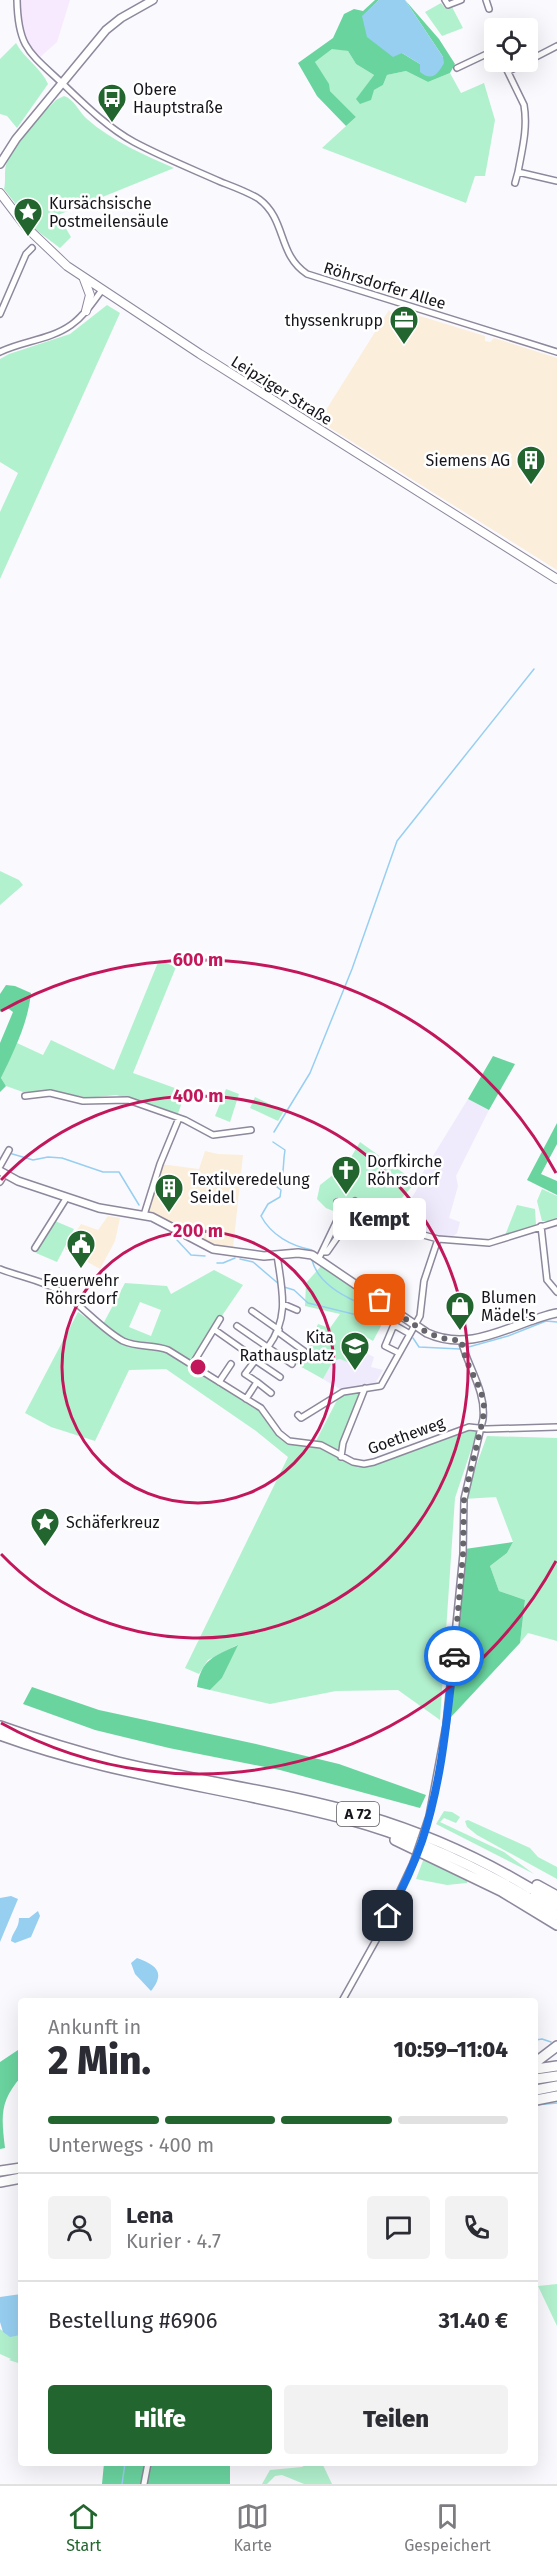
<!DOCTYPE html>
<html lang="de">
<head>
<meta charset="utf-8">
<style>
	:root { --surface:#fff; --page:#f2f2f3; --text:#2b2b33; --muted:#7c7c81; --line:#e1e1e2; --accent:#23652f }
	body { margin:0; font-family:"Fira Sans",sans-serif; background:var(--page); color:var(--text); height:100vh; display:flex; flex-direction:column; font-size:22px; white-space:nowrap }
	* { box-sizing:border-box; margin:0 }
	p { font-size:20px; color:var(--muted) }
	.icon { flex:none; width:33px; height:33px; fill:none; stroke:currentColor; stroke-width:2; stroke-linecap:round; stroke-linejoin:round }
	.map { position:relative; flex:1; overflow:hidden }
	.drawer { position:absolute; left:18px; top:1998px; width:520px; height:468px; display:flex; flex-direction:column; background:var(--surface); border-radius:6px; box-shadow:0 6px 24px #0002 }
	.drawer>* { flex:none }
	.fabs { position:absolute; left:484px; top:18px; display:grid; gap:12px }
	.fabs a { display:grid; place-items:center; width:54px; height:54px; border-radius:6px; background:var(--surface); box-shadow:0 6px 24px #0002; font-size:30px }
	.pin { position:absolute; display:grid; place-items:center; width:51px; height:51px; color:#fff; margin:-26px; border-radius:12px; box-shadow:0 3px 9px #0006 }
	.courier { position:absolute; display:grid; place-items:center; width:60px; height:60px; margin:-30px; border:4px solid #1a73e8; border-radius:50%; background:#fff; color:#222; box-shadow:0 2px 8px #0007 }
	.bubble { position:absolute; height:42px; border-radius:6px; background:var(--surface); box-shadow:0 6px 24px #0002; font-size:20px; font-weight:800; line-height:42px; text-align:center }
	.overview em { font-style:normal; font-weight:800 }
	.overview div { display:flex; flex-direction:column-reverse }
	.overview { display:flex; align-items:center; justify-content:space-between; height:102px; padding:0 30px }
	h1 { font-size:39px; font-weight:800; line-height:45px }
	.bar { display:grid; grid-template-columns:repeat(4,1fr); gap:9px 6px; align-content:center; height:72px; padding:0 30px }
	.bar i { height:8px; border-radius:4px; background:var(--line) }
	.bar .selected { background:var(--accent) }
	.bar p { grid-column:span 4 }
	.line { display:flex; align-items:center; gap:15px; padding:0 30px; border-top:2px solid var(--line) }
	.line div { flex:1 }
	.round { display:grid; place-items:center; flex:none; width:63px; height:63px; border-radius:6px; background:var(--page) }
	.cta { display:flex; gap:12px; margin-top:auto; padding:12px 30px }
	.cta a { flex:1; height:69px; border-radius:6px; background:var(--accent); color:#fff; font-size:24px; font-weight:800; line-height:69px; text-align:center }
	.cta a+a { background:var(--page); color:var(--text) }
	.menu { display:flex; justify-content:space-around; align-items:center; height:84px; border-top:2px solid var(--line); background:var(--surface); font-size:16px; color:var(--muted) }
	.menu a { display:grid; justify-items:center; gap:3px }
	.menu .selected { color:var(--accent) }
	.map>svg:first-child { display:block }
</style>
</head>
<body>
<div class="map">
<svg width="557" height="2484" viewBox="0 0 557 2484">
	<rect width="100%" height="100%" fill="#faf9fe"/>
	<path fill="#f8eafe" d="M20,0H70L57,42L39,58L26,41L21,26Z"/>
	<path fill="#fbeeda" d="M397,309L485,336V341L490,342L494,338L557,358V570L319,421L389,310L393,315Z
		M205,1151L218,1154L243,1155L233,1248L196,1241L144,1215L160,1164L199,1169Z
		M108,1216L120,1218L115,1241L100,1269L65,1249L81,1224L98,1230Z"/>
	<path fill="#efeafc" d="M468,1099L489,1110L456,1176L458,1186L449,1218L460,1222L457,1233L451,1238L439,1237L390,1223L413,1196L421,1182L417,1178L422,1174Z
		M364,1352L374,1357L371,1367L383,1370L374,1385L340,1389L323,1379L333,1361L340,1359L356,1366Z"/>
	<path fill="#b2f1ce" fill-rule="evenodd" d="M441,3L445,8L452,7L463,28L442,36L425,12Z
		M16,43C24,58 42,69 48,84L17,128L7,116L0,114V59Z
		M333,48L348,51L356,64L374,75L357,99L383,85L387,75L406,71L428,82L450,73L461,93L484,83L495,120L485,176H475L466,203L322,148L356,117L330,91L315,62Z
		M64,96C74,99 79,112 87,119C112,141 144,155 174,168L58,215L71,237L60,248L36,230L4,189C6,181 4,171 6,165C16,139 38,119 56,100Z
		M107,305L120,313L0,579V512L18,473L0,462V359L9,354L70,334Z
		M0,871L19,880L23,885L0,905Z
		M159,960L176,967L133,1073L186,1092L177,1116L149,1104L116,1095L88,1098L53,1091L23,1092L6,1086L1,1078L17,1043L43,1055L51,1040L114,1070Z
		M226,1089L239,1094L230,1122L215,1116Z
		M255,1097L284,1111L278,1121L250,1108Z
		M360,1142L416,1182L400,1200L377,1217L355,1220L326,1208L317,1199L320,1185L347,1164Z
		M542,1189L557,1196V1221H542L537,1201Z
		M517,1205L535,1209L536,1225L504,1238Z
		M55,1221L74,1229L57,1262L36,1253Z
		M322,1265L389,1311L373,1341L366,1337L360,1349L364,1352L356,1366L340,1359L333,1361L323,1379L296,1364L306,1351L318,1324L330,1328L340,1314L305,1306L306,1283Z
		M214,1270L243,1285L191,1361L167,1346L126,1339L103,1324L125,1283L167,1286L171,1294ZM140,1302L161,1310L151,1336L129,1327Z
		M78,1312L120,1342L140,1348L160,1349L184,1362L263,1413L280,1438L290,1443L318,1446L338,1458L367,1467L471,1429H478L455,1498L440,1720L398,1690L336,1691L270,1704L210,1690L222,1678L237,1645L208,1660L199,1674L185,1668L288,1457L256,1431L166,1369L129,1370L95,1441L51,1427L25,1413Z
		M362,1391L339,1453L316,1441L337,1400L344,1393Z
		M487,1436L557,1438V1641L528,1633L520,1643L525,1600L499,1591L490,1566L507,1553L513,1542L496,1497L464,1499Z
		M444,1811L452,1812L460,1817L456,1823L444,1818L440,1822L504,1852L534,1874L436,1824Z
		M468,1820L530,1848L538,1857L557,1867V1879L477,1835L467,1827L465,1821Z
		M424,1858L467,1879V1883L447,1885L416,1879Z
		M557,2284V2326L538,2286Z
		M0,2329L10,2336L21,2335V2364L9,2360L11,2359L0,2354Z
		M308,2463H322L332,2484H304L282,2475L275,2476L267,2484H262L270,2470L302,2467Z"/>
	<path fill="#6ad49f" d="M375,0H379L363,16L402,53L420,64V72L443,57L405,0L439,39L455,64L450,73L428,82L406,71L387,75L383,85L374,90L371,100L360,104L356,99L374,75L356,64L348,51L332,49L315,62L329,84L330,91L356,117L346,126L317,96L298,63L333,38L344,14L354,9L363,11Z
		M6,985L15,986L31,993C28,1023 14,1051 1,1078L6,1086L0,1092V1043L13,1012L6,1007L0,1012V994Z
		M493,1056L515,1064L489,1110L468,1099Z
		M557,1123V1144L541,1174L557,1181V1195L527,1180Z
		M513,1542L507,1553L490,1566L499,1591L525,1600L520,1643L451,1717L465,1549Z
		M238,1645L222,1678L210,1690L197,1687C201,1659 215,1656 238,1645Z
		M32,1687L99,1710L256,1744L339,1764L426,1795L420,1808L280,1770L169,1748L95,1730L23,1704Z
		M21,2048V2077C0,2101 1,2115 5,2148L0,2149V2062Z
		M104,2463H230V2484H102Z"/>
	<path fill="#97cff1" d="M379,0H405L443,57L444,63C438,74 432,82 420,72V64L402,53L393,57L367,37L362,16Z
		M11,1896L18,1899L0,1942V1898Z
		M38,1911L40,1916L31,1937L15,1943L11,1941C12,1932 19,1929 19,1918H29Z
		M137,1958C156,1965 166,1972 151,1991L135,1974L131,1963Z
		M21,2294V2335L10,2337L3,2332L0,2322V2297Z"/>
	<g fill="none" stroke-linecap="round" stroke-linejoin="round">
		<path stroke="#97cff1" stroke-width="1.5" d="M274,1132L310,1073L352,969L397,841L534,669
			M273,1142L285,1150C282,1168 286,1170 277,1187L281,1190L280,1197L268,1204L261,1216C271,1235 291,1246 312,1250
			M9,1153L33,1160L48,1157L62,1158L103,1172H119L139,1205
			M177,1240L191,1255L205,1256
			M240,1259L253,1262L280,1285
			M312,1260C317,1280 339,1294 357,1302
			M217,1263H223L235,1258
			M284,1287L294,1290L308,1303L394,1324
			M362,1305L367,1307L377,1306L373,1319
			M413,1338L419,1347L460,1349
			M465,1348L508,1336L546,1321L557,1322
			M536,2040L542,2039L551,2042
			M536,2105L557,2103
			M122,2484L125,2463"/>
		<g stroke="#8e889c" stroke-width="8">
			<path id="minor" d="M17,0C18,48 29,52 63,84C85,105 107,127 134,142C162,157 192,169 221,182C234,187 248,192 259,199C287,220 277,254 307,274L557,352
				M445,0L448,5L461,0
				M486,0L489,9
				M528,61L557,46
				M503,62L524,105C528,128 522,150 518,172L557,181
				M457,68L495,50
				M509,71L527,62
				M515,183L518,172
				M0,314L26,254L32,248
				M0,352C22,341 50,340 71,325C84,316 93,302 102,290
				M25,1096L50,1093L83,1101L128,1100L185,1120L213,1135L251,1130
				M0,1166L9,1150
				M0,1182L5,1174
				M337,1202L341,1212
				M144,1215L160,1164L179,1118
				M541,1226L547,1280L557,1292
				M35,1248L67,1197
				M323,1252H327L341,1232L380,1223L438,1239L489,1243L557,1222
				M319,1258L341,1212L355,1201
				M0,1269C20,1277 43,1280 61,1292C83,1306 100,1328 123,1341C138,1348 153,1344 168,1350L261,1408L279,1433L289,1441L321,1445L353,1462L364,1464L374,1462L469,1427L487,1429L557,1427
				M283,1304L297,1310
				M252,1311L279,1330
				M237,1326L292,1364
				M215,1330L256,1359
				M278,1332L304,1351
				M268,1347C290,1317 282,1290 277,1255
				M399,1353L385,1346L393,1327L396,1326L410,1334
				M255,1360L280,1377
				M192,1365L220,1319
				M219,1382L231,1364
				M257,1382L271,1393
				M246,1399L257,1382L245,1374L266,1346
				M298,1415L301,1418L343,1392L381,1386L420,1316L424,1281L438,1239
				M341,1457L343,1443L365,1388
				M429,1816L446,1725L463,1554L464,1499L483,1419C486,1390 468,1368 461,1340
				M342,2001L380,1933L413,1863
				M144,2484L148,2463"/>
		</g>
		<g stroke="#8e889c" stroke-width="10">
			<path id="tertiary" d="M0,164L16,139L106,30L121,18L153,0
				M0,1171L18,1181L99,1208L152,1217L213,1249L264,1256L298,1253L312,1255L427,1333C473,1354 513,1322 557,1313"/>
		</g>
		<g stroke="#8e889c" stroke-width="10">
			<path id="secondary" d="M0,193L26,227L67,266L200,354L557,579
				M84,279L90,295L86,311"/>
		</g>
		<g stroke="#8e889c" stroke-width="12">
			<path id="motorway" d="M0,1726C39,1740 78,1752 118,1762C201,1782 286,1792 367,1816C434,1836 499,1867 557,1905
				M0,1735C112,1776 231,1788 346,1819C421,1839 491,1873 557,1915
				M395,1840L501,1891L557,1925
				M537,1885L557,1896
				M536,2062L557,2046
				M536,2069L557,2066
				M536,2079L557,2076
				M536,2090L557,2086
				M536,2100L557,2096
				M0,2171L21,2168
				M0,2182L21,2178"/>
		</g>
		<use href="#minor" stroke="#fff" stroke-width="5"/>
		<use href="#tertiary" stroke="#fff" stroke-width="7"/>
		<use href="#secondary" stroke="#fff" stroke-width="8"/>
		<use href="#motorway" stroke="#fff" stroke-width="9"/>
		<g stroke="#8e889c" stroke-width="8" stroke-linecap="butt">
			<path id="minor-bridge" d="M413,1863L429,1816"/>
		</g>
		<use href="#minor-bridge" stroke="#fff" stroke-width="5"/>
	</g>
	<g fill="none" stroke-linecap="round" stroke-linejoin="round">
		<path stroke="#66656b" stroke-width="6" stroke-dasharray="0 10.8" d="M380,1300C404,1317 430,1342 461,1340L466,1360L481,1391L484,1406L483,1419L464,1499L463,1554L454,1656"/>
		<path stroke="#1a73e8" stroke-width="8" d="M388,1916C401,1892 413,1867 422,1841C442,1781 447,1718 454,1656"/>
	</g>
	<g fill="none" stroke="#c2185b" stroke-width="3">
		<circle cx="198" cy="1367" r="136"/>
		<path d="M1 1180A271 271 0 1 1 1 1554"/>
		<path d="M556 1561A407 407 0 0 1 1 1723M1 1011A407 407 0 0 1 556 1173"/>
	</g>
	<defs>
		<g id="bus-pin" transform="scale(1.5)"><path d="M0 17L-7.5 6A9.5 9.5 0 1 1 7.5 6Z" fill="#23652f" stroke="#fff"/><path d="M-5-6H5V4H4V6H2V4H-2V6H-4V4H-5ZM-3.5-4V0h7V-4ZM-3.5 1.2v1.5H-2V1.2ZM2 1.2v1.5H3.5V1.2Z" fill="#fff"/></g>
		<g id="sight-pin" transform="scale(1.5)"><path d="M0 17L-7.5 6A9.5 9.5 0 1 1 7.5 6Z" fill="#23652f" stroke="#fff"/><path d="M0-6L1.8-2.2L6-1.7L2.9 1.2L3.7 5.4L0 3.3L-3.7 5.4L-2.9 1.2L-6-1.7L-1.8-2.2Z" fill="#fff"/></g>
		<g id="office-pin" transform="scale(1.5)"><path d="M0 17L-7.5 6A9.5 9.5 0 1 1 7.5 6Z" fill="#23652f" stroke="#fff"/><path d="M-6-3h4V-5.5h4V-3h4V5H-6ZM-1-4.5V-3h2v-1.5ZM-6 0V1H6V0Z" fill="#fff"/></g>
		<g id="building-pin" transform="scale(1.5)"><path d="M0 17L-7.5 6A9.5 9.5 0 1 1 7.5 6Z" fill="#23652f" stroke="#fff"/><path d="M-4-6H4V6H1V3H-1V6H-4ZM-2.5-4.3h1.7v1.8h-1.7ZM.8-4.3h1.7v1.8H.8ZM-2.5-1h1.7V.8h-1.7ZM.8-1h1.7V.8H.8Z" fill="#fff"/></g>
		<g id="church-pin" transform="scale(1.5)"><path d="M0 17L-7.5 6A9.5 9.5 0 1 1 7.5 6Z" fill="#23652f" stroke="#fff"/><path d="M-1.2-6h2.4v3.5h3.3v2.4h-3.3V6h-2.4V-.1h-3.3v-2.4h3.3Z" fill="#fff"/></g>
		<g id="civic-pin" transform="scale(1.5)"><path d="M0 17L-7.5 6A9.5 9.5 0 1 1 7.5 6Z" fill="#23652f" stroke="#fff"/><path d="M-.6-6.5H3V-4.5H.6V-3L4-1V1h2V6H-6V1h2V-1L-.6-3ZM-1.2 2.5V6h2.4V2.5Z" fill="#fff"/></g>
		<g id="shop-pin" transform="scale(1.5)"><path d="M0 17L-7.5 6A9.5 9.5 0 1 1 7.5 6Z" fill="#23652f" stroke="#fff"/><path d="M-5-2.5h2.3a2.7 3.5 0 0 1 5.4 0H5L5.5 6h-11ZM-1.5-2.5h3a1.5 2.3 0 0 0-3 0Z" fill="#fff"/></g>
		<g id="school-pin" transform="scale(1.5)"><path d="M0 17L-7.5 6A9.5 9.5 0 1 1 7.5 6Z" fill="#23652f" stroke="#fff"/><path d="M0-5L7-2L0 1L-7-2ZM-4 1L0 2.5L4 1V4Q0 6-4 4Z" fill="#fff"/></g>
	</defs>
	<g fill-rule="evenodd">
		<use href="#bus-pin" x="112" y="98"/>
		<use href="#sight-pin" x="28" y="212"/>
		<use href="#office-pin" x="404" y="320"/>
		<use href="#building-pin" x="531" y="460"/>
		<use href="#church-pin" x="346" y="1170"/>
		<use href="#building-pin" x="169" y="1188"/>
		<use href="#civic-pin" x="81" y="1244"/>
		<use href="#shop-pin" x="460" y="1306"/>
		<use href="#school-pin" x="355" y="1346"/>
		<use href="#sight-pin" x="45" y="1522"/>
	</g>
	<g text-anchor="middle" stroke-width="5" stroke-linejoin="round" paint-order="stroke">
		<rect fill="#fff" stroke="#5d5b60" stroke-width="1.5" x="337" y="1802" width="42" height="24" rx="4.5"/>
		<g font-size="15" font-weight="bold" fill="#17151c">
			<text x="358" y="1819">A 72</text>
		</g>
		<g font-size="16" fill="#17151c" stroke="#fff" text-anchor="start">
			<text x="133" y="95">Obere<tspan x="133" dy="18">Hauptstraße</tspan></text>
			<text x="49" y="209">Kursächsische<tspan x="49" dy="18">Postmeilensäule</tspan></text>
			<text x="383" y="326" text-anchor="end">thyssenkrupp</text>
			<text x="510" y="466" text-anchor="end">Siemens AG</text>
			<text x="367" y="1167">Dorfkirche<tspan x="367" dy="18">Röhrsdorf</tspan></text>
			<text x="190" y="1185">Textilveredelung<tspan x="190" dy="18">Seidel</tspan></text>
			<text x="81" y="1286" text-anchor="middle">Feuerwehr<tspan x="81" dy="18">Röhrsdorf</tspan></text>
			<text x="481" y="1303">Blumen<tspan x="481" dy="18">Mädel's</tspan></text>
			<text x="334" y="1343" text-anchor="end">Kita<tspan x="334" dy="18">Rathausplatz</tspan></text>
			<text x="66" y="1528">Schäferkreuz</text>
		</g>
		<g font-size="16" fill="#17151c" stroke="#fff">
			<text transform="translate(385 285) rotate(17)" y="6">Röhrsdorfer Allee</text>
			<text transform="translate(282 390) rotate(32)" y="6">Leipziger Straße</text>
			<text transform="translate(406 1435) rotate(-20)" y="6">Goetheweg</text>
		</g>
	</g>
	<circle cx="198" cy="1367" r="9" fill="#c2185b" stroke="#fff" stroke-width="3"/>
	<g font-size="18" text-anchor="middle" font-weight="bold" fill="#c2185b" stroke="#fff" stroke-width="5" stroke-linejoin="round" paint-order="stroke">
		<text x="198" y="966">600 m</text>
		<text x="198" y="1102">400 m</text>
		<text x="198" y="1237">200 m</text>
	</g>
</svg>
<div class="fabs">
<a><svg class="icon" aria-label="locate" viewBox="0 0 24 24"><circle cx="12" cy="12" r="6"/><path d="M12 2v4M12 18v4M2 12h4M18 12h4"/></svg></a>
</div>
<div class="pin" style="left:380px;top:1300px;background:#ea580c"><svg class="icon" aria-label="bag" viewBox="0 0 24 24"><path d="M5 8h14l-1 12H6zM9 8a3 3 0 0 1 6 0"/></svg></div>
<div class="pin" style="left:388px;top:1916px;background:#1f2937"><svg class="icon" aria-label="home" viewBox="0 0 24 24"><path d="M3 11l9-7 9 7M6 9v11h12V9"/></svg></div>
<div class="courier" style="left:454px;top:1656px"><svg class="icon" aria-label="car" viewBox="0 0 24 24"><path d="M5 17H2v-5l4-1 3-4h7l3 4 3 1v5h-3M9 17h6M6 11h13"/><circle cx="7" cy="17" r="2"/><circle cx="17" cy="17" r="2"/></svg></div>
<div class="bubble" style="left:333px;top:1198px;width:93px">Kempt</div>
<section class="drawer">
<div class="overview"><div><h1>2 Min.</h1><p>Ankunft in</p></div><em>10:59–11:04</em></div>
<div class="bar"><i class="selected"></i><i class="selected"></i><i class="selected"></i><i></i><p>Unterwegs · 400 m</p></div>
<div class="line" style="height:108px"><a class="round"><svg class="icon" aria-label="person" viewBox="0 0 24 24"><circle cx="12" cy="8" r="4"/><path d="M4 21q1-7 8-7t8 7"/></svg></a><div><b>Lena</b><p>Kurier · 4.7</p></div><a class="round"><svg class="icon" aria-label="chat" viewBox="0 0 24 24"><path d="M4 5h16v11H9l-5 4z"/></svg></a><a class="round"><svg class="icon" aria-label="phone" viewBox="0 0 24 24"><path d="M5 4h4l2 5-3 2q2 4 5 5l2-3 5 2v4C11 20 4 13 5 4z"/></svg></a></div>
<div class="line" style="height:78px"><div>Bestellung #6906</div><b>31.40 €</b></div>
<div class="cta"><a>Hilfe</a><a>Teilen</a></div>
</section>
</div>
<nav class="menu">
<a class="selected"><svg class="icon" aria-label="home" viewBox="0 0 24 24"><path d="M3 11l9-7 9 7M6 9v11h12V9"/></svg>Start</a>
<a><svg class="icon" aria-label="map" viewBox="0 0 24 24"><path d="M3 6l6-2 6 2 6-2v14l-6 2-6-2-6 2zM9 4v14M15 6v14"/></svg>Karte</a>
<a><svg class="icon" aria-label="saved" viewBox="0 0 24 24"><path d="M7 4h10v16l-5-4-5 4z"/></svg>Gespeichert</a>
</nav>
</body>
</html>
